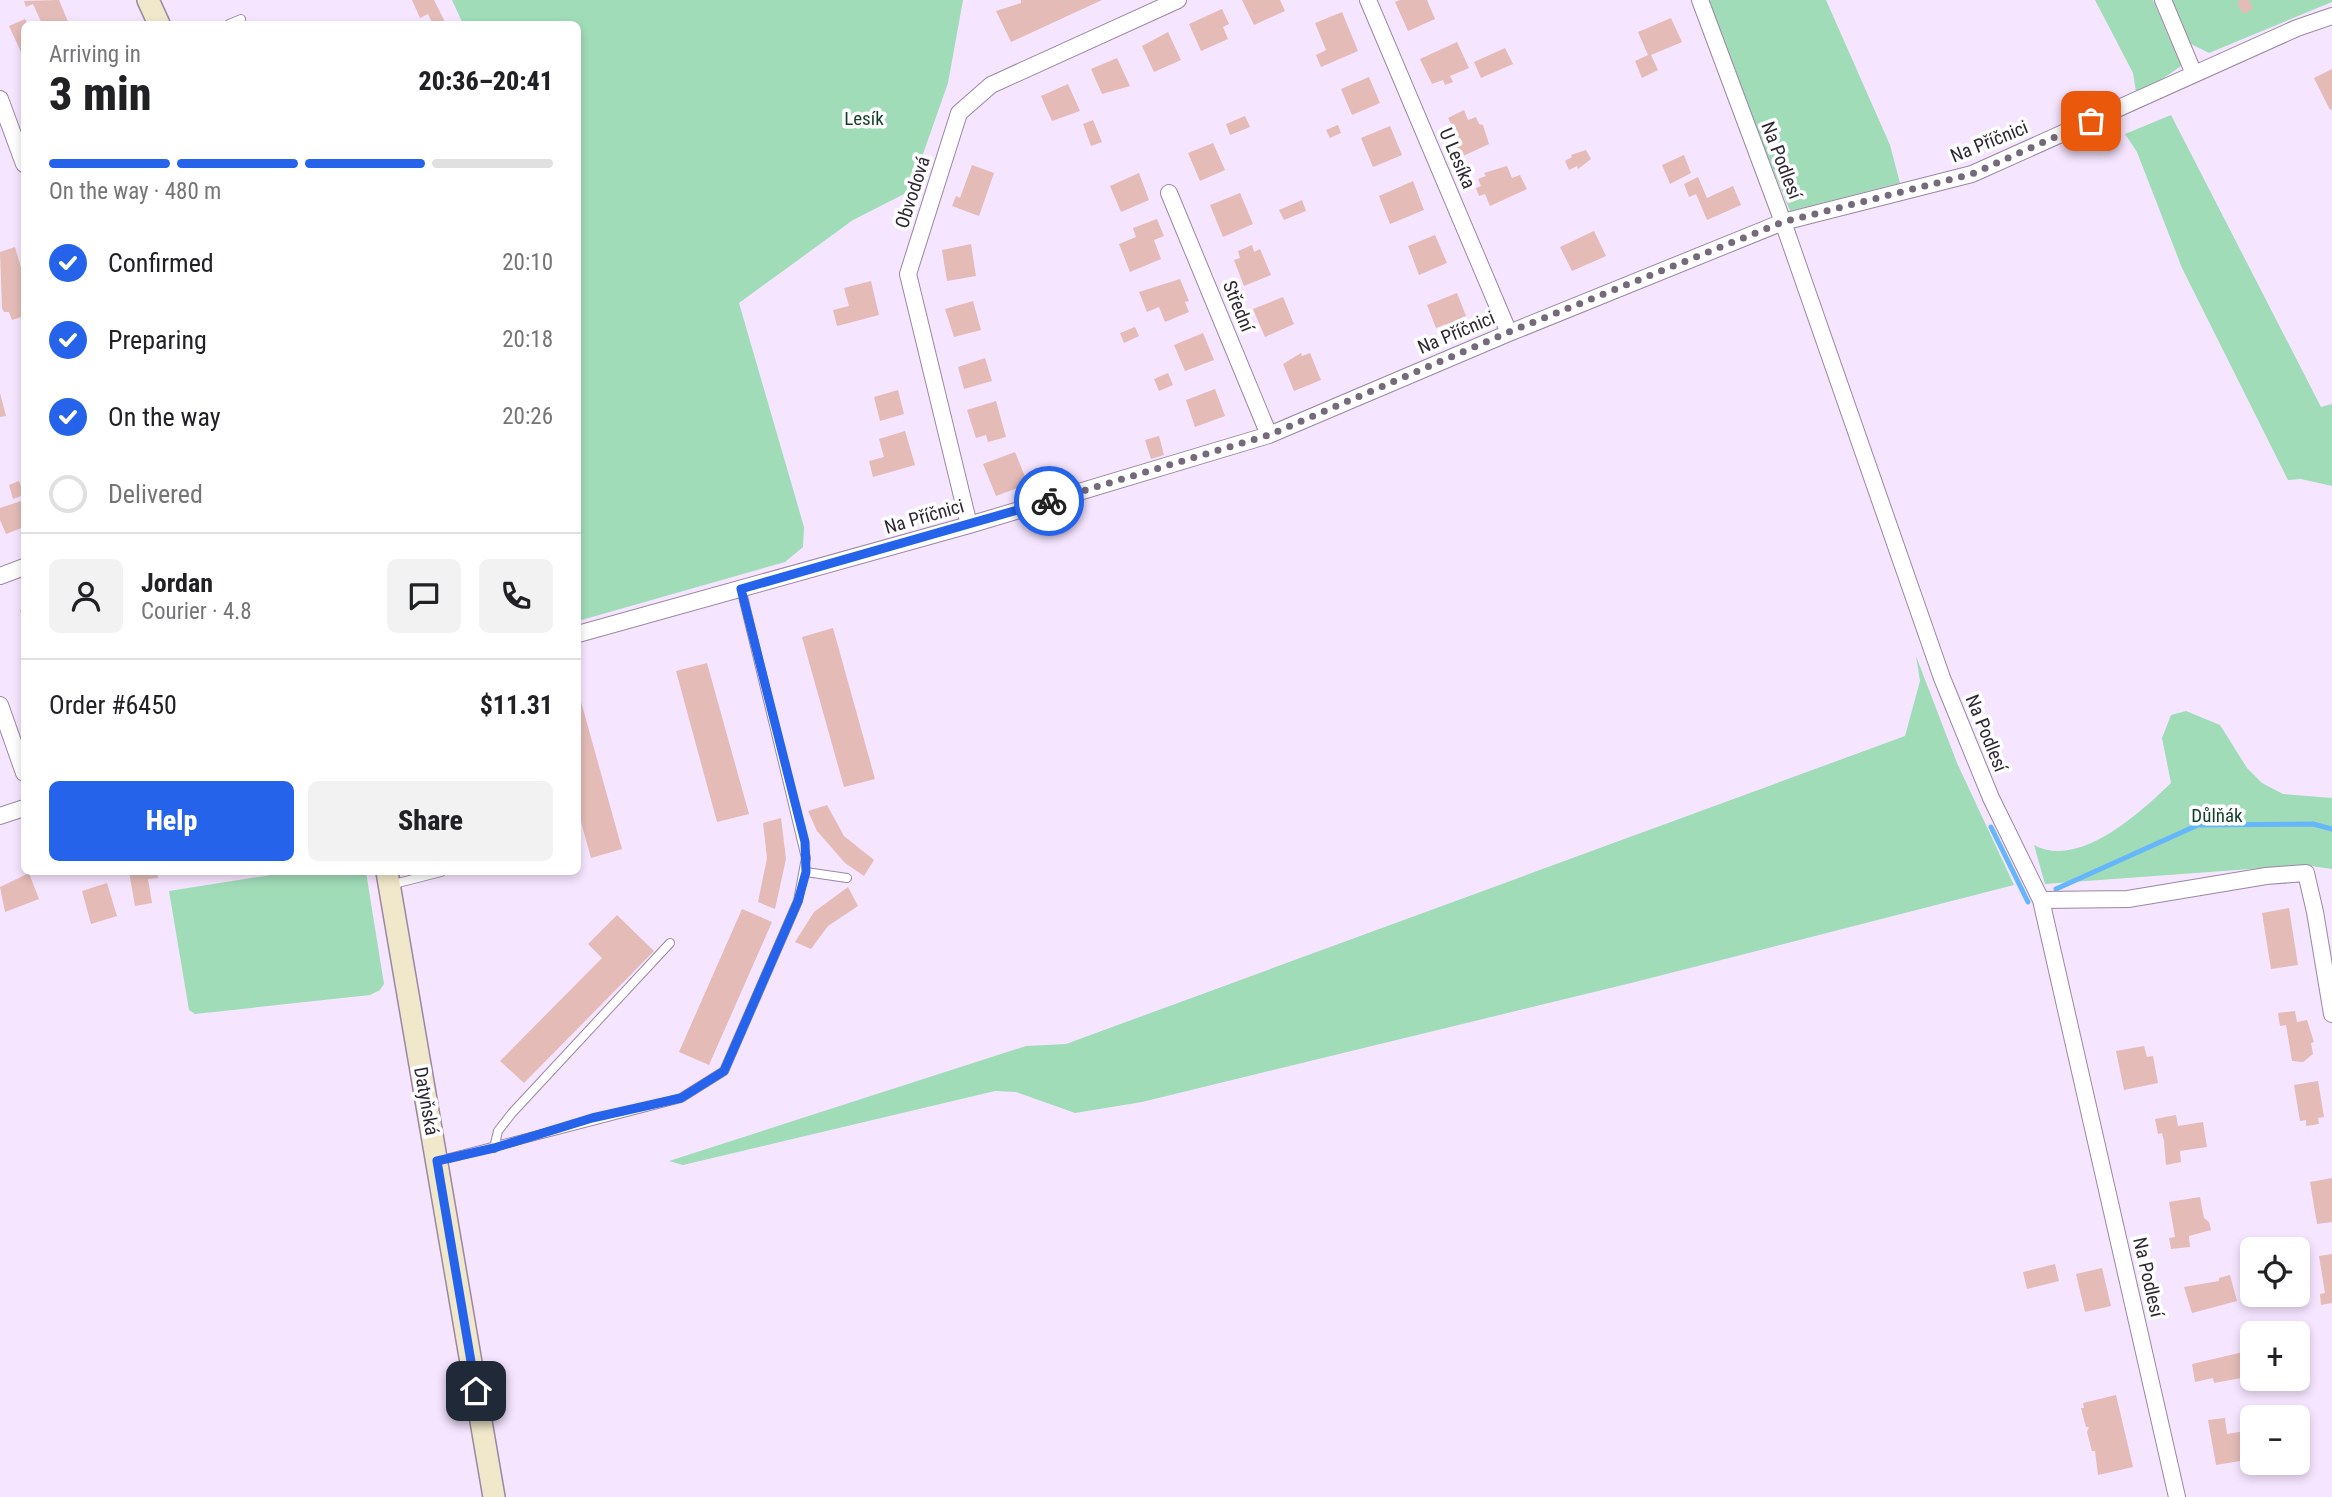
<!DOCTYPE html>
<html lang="en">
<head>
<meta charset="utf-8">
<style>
	:root { --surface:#fff; --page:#f2f2f2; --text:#202124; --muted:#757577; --line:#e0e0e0; --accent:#2563eb }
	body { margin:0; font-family:"Roboto Condensed",sans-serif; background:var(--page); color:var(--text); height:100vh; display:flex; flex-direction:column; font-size:26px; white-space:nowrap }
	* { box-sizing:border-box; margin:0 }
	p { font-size:23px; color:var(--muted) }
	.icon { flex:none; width:38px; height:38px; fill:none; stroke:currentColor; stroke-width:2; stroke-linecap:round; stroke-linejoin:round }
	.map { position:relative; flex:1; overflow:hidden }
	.drawer { position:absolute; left:21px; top:21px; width:560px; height:854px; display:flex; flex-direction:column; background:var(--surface); border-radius:10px; box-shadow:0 4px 10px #0003 }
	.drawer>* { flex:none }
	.buttons { position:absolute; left:2240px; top:1237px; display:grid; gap:14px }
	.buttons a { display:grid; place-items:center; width:70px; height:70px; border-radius:10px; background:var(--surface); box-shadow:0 4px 10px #0003; font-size:35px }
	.pin { position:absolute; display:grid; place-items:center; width:60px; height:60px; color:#fff; margin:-30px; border-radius:14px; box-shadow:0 4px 10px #0006 }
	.courier { position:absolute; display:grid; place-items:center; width:70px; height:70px; margin:-35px; border:5px solid #2563eb; border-radius:50%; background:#fff; color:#222; box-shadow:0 2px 9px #0007 }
	.overview em { font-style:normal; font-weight:800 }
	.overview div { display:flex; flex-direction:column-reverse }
	.overview { display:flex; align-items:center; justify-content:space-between; height:119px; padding:0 28px }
	h1 { font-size:46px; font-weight:800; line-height:52px }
	.bar { display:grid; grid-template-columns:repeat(4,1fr); gap:10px 7px; align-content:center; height:84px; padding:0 28px }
	.bar i { height:9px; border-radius:5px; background:var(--line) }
	.bar .current { background:var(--accent) }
	.bar p { grid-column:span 4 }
	.line { display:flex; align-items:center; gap:18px; padding:0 28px; border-top:2px solid var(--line) }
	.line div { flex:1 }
	.round { display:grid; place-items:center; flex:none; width:74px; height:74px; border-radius:10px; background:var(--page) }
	ol { padding:0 28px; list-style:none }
	li { display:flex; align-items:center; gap:21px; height:77px }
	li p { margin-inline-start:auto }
	li .icon { padding:7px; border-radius:50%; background:var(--accent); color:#fff; stroke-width:4 }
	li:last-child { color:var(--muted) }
	li i { width:38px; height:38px; border:4px solid var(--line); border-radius:50% }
	.action { display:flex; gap:14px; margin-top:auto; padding:14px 28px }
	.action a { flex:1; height:80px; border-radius:10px; background:var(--accent); color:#fff; font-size:28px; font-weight:800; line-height:80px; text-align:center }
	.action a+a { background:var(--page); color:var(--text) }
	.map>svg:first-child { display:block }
</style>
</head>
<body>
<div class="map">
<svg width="2332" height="1497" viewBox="0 0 2332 1497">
	<rect width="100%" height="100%" fill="#f6e5ff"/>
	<path fill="#a0dcb8" d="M452,0H963L948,83L910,191L853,220L739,303L804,527L803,547L785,562L578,621V24H463Z
		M1704,0H1826L1890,145L1900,183L1790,211Z
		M2095,0H2153L2181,66L2142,93L2136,92L2133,73Z
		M2172,0H2332V2L2209,53L2191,44Z
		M2171,115L2321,407L2332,404V486L2301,479L2288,480L2182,268L2137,152L2125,134Z
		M1916,656L1957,763L2014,885L1635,982L1142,1102L1075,1113L1016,1092L995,1091L683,1165L669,1161L1026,1046L1066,1044L1905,736L1920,681Z
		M2186,711L2220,725L2247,768L2262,783L2283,794L2332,798V869L2304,865L2045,884L2034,845C2079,870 2142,811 2171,783L2162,738L2171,715Z
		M290,872H366L384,984L380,990L370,995L195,1014L189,1010L169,891Z"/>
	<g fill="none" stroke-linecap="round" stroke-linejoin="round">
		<path stroke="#66b6fb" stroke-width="5" d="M1991,827L2028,902
			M2056,889L2198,825L2313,824L2332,829"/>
	</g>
	<path fill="#e4bbb7" d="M59,0L69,24H42L33,4L26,7L24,1Z
		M412,0H434L445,22L433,24L428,14L420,18Z
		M1021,0H1102L1011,42L996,11L1021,3Z
		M1242,0H1280L1285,11L1254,25Z
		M1400,0H1427L1435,19L1408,31L1395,2Z
		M2242,0H2249L2253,9L2243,14L2237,2Z
		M1222,9L1229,24L1223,27L1228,39L1201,51L1189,24Z
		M1342,12L1358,51L1321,67L1316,55L1326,50L1315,23Z
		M1671,18L1682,42L1651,55L1658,70L1642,78L1635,61L1648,55L1638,32Z
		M25,19L28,24H24V50L21,52L9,26Z
		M1168,32L1181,60L1154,72L1142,46Z
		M1457,42L1469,68L1450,76L1453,82L1445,85L1443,80L1432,84L1420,59Z
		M1505,48L1513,64L1481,78L1474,62Z
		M1117,58L1130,86L1102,94L1091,69Z
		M2332,69V109L2330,110L2314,78Z
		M1369,77L1380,103L1352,115L1341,89Z
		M1068,84L1080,111L1052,121L1041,96Z
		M1464,110L1468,120L1476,117L1479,124L1483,125L1489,144L1461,157L1448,130L1453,127L1448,118Z
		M1245,116L1250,127L1230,135L1226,124Z
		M1093,120L1102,142L1091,146L1083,124Z
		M1338,125L1341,133L1330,138L1326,130Z
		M1390,126L1402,155L1373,167L1361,138Z
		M1213,143L1225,170L1200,181L1188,153Z
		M1586,150L1591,159L1578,169L1577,166L1569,170L1565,161L1572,157L1571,155Z
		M1684,155L1691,173L1670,184L1662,165Z
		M972,165L994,173L979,216L952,206L956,196L960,198Z
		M1507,166L1512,178L1520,175L1527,189L1490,206L1485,194L1479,196L1476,188L1481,186L1478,179L1486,176L1484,173Z
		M1139,173L1149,200L1121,212L1110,186Z
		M1698,177L1707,198L1733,186L1741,205L1707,220L1696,194L1689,197L1684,184Z
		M1413,181L1424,210L1390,224L1379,196Z
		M1240,193L1253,224L1223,237L1210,205Z
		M1302,200L1306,211L1284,220L1279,210Z
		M1157,219L1164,236L1154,240L1161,259L1130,272L1119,244L1136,237L1133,228Z
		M1594,231L1606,256L1572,271L1560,247Z
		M1435,235L1447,263L1419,275L1408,246Z
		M971,244L976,276L947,281L942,250Z
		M1252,245L1254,252L1260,249L1271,275L1244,286L1234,260L1240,258L1238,251Z
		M15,247L24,278V316L12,320L9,312H4L2,308L0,252Z
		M1180,279L1189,301L1185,302L1189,312L1165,322L1159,307L1147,312L1139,292Z
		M871,281L879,315L837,326L833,310L849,306L844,288Z
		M1457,293L1466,316L1454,321L1456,325L1448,329L1446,324L1436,328L1427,305Z
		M1283,297L1294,324L1265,337L1253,309Z
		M973,301L981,330L954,337L945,309Z
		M1135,327L1139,336L1124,343L1120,333Z
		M1203,333L1214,360L1185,371L1174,345Z
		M1301,353L1302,356L1310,353L1321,380L1294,391L1283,364Z
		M985,358L992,381L964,389L958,367Z
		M1168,373L1173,385L1159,391L1154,379Z
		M1215,389L1225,416L1195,427L1186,400Z
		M898,390L904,414L880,421L874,397Z
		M0,393L6,416L0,417Z
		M996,401L1006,437L988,442L986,435L976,438L967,410Z
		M905,431L915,465L873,477L869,461L884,457L879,439Z
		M1159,436L1164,455L1151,459L1145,440Z
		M1015,452L1028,484L996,496L983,464Z
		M19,481L24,495L13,499L9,485Z
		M24,500V527L6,534L0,520V508Z
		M24,605V619L20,611Z
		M833,628L875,779L844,787L802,637Z
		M707,663L749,814L717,822L676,671Z
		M580,698L622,849L591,858L578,811V699Z
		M827,805L844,836L874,860L864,876L845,863L817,831L808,811Z
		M781,818L786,859L775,909L758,902L767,858L763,823Z
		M129,872H157L158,878L148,879L152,903L135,906Z
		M29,873L39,899L5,912L0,887Z
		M107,883L117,916L91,924L82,891Z
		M848,887L858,906L828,926L811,949L795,942L814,912Z
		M2289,908L2298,965L2271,969L2262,913Z
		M742,909L772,922L709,1065L679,1052Z
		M617,915L654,951L524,1083L500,1061L602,958L588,944Z
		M2295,1011L2297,1022L2307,1020L2314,1042L2311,1043L2313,1054L2303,1062L2292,1061L2286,1025L2280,1026L2278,1013Z
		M2144,1046L2147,1057L2153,1056L2158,1083L2124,1090L2116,1051Z
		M2318,1081L2324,1117L2318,1118L2319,1124L2306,1126V1120L2300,1121L2294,1085Z
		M2176,1115L2178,1126L2203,1122L2207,1147L2180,1151L2181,1162L2166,1165L2164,1141L2162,1133L2158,1134L2155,1119Z
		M2332,1178V1222L2317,1224L2310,1182Z
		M2200,1197L2204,1218L2209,1222L2211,1230L2189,1236L2190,1247L2171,1249L2169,1238L2175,1237L2169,1202Z
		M2332,1254V1303L2321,1305L2320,1294L2325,1293L2319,1256Z
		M2055,1264L2059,1281L2027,1289L2023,1272Z
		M2102,1268L2111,1306L2085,1312L2076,1274Z
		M2230,1275L2237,1301L2192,1313L2184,1287L2219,1281V1278Z
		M2252,1350V1376L2214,1383L2213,1378L2195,1382L2192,1364Z
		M2116,1395L2133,1467L2098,1475L2095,1451H2092L2087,1432L2089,1427H2086L2081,1408H2084L2083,1403Z
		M2225,1418L2227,1434L2251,1430L2252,1459L2216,1465L2208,1420Z"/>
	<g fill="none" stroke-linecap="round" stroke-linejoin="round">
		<g stroke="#9a87a4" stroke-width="10">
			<path id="service" d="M229,24L241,19
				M806,872L847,878
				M390,885L441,872
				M494,1148L498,1131L512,1113L670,943
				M438,1161L681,1098L724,1071L798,901L806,858L741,588"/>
		</g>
		<g stroke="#9a87a4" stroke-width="18">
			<path id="minor" d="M1368,0L1509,333
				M1700,0L1783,222L1942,678L1991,798L2041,900L2177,1497
				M2163,0L2194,74
				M0,99L24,164
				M1169,193L1269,435
				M969,525L908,274L959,113L991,85L1178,0
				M0,576L24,567
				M578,634L969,525L1269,435L1509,333L1783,222L1972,174L2297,28L2332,16
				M0,705L24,773
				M0,816L24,808
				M2041,900L2128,899L2266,876L2306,873L2315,912L2332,1014"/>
		</g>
		<g stroke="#9a87a4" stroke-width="24">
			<path id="secondary" d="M148,0L159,24
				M387,872L494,1497"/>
		</g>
		<use href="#service" stroke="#fff" stroke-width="8"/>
		<use href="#minor" stroke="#fff" stroke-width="16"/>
		<use href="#secondary" stroke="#f1e7ca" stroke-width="21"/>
	</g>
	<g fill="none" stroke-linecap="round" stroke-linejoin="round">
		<path stroke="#756a7b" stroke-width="7" stroke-dasharray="0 12.6" d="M1049,501L1269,435L1509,332L1783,222L1972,174L2091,121"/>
		<path stroke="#2563eb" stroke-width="9" d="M476,1391L437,1161L494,1148L592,1118L681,1098L724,1071L798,901L806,872L805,842L741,589L1049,501"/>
	</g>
	<g text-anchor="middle" stroke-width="7" stroke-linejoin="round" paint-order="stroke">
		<g font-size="19" fill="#133f29" stroke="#fff">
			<text x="864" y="125">Lesík</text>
			<text x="2217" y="822">Důlňák</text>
		</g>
		<g font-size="19" fill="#2f2834" stroke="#fff">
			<text transform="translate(1989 141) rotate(-22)" y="7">Na Příčnici</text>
			<text transform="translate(1458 158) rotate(67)" y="7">U Lesíka</text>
			<text transform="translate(1782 160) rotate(69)" y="7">Na Podlesí</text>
			<text transform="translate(912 192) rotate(-72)" y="7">Obvodová</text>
			<text transform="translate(1239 306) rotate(68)" y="7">Střední</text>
			<text transform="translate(1456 332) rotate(-23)" y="7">Na Příčnici</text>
			<text transform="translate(924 516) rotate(-16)" y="7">Na Příčnici</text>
			<text transform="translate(1987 733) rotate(68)" y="7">Na Podlesí</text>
			<text transform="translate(427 1101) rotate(80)" y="7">Datyňská</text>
			<text transform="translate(2149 1277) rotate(77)" y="7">Na Podlesí</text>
		</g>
	</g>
</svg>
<div class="buttons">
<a><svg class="icon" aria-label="locate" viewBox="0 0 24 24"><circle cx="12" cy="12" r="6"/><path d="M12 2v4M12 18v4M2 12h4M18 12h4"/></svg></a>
<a>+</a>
<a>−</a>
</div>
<div class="pin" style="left:2091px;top:121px;background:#ea580c"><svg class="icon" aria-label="bag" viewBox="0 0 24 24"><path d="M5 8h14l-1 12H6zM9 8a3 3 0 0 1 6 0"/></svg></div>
<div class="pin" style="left:476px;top:1391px;background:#1f2937"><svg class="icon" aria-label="home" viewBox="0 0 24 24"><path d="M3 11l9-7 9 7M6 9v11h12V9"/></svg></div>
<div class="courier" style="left:1049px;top:501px"><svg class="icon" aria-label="bike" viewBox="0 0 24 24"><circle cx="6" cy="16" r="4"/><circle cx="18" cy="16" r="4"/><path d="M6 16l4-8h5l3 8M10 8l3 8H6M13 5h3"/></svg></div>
<section class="drawer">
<div class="overview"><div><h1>3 min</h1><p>Arriving in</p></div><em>20:36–20:41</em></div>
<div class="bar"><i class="current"></i><i class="current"></i><i class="current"></i><i></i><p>On the way · 480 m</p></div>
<ol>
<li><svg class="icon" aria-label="check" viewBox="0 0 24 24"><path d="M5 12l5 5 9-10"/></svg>Confirmed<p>20:10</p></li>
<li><svg class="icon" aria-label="check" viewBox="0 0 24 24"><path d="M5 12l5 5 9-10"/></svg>Preparing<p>20:18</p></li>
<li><svg class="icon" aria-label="check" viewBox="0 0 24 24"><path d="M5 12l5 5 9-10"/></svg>On the way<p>20:26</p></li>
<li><i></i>Delivered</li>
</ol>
<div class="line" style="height:126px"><a class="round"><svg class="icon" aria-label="person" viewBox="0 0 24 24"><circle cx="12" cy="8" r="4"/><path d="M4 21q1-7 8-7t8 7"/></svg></a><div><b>Jordan</b><p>Courier · 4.8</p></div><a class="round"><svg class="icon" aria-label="chat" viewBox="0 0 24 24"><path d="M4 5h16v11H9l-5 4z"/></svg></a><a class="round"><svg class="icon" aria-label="phone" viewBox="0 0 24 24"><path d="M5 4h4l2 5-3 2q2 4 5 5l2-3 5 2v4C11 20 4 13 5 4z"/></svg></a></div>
<div class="line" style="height:91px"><div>Order #6450</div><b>$11.31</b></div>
<div class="action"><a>Help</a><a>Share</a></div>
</section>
</div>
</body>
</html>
